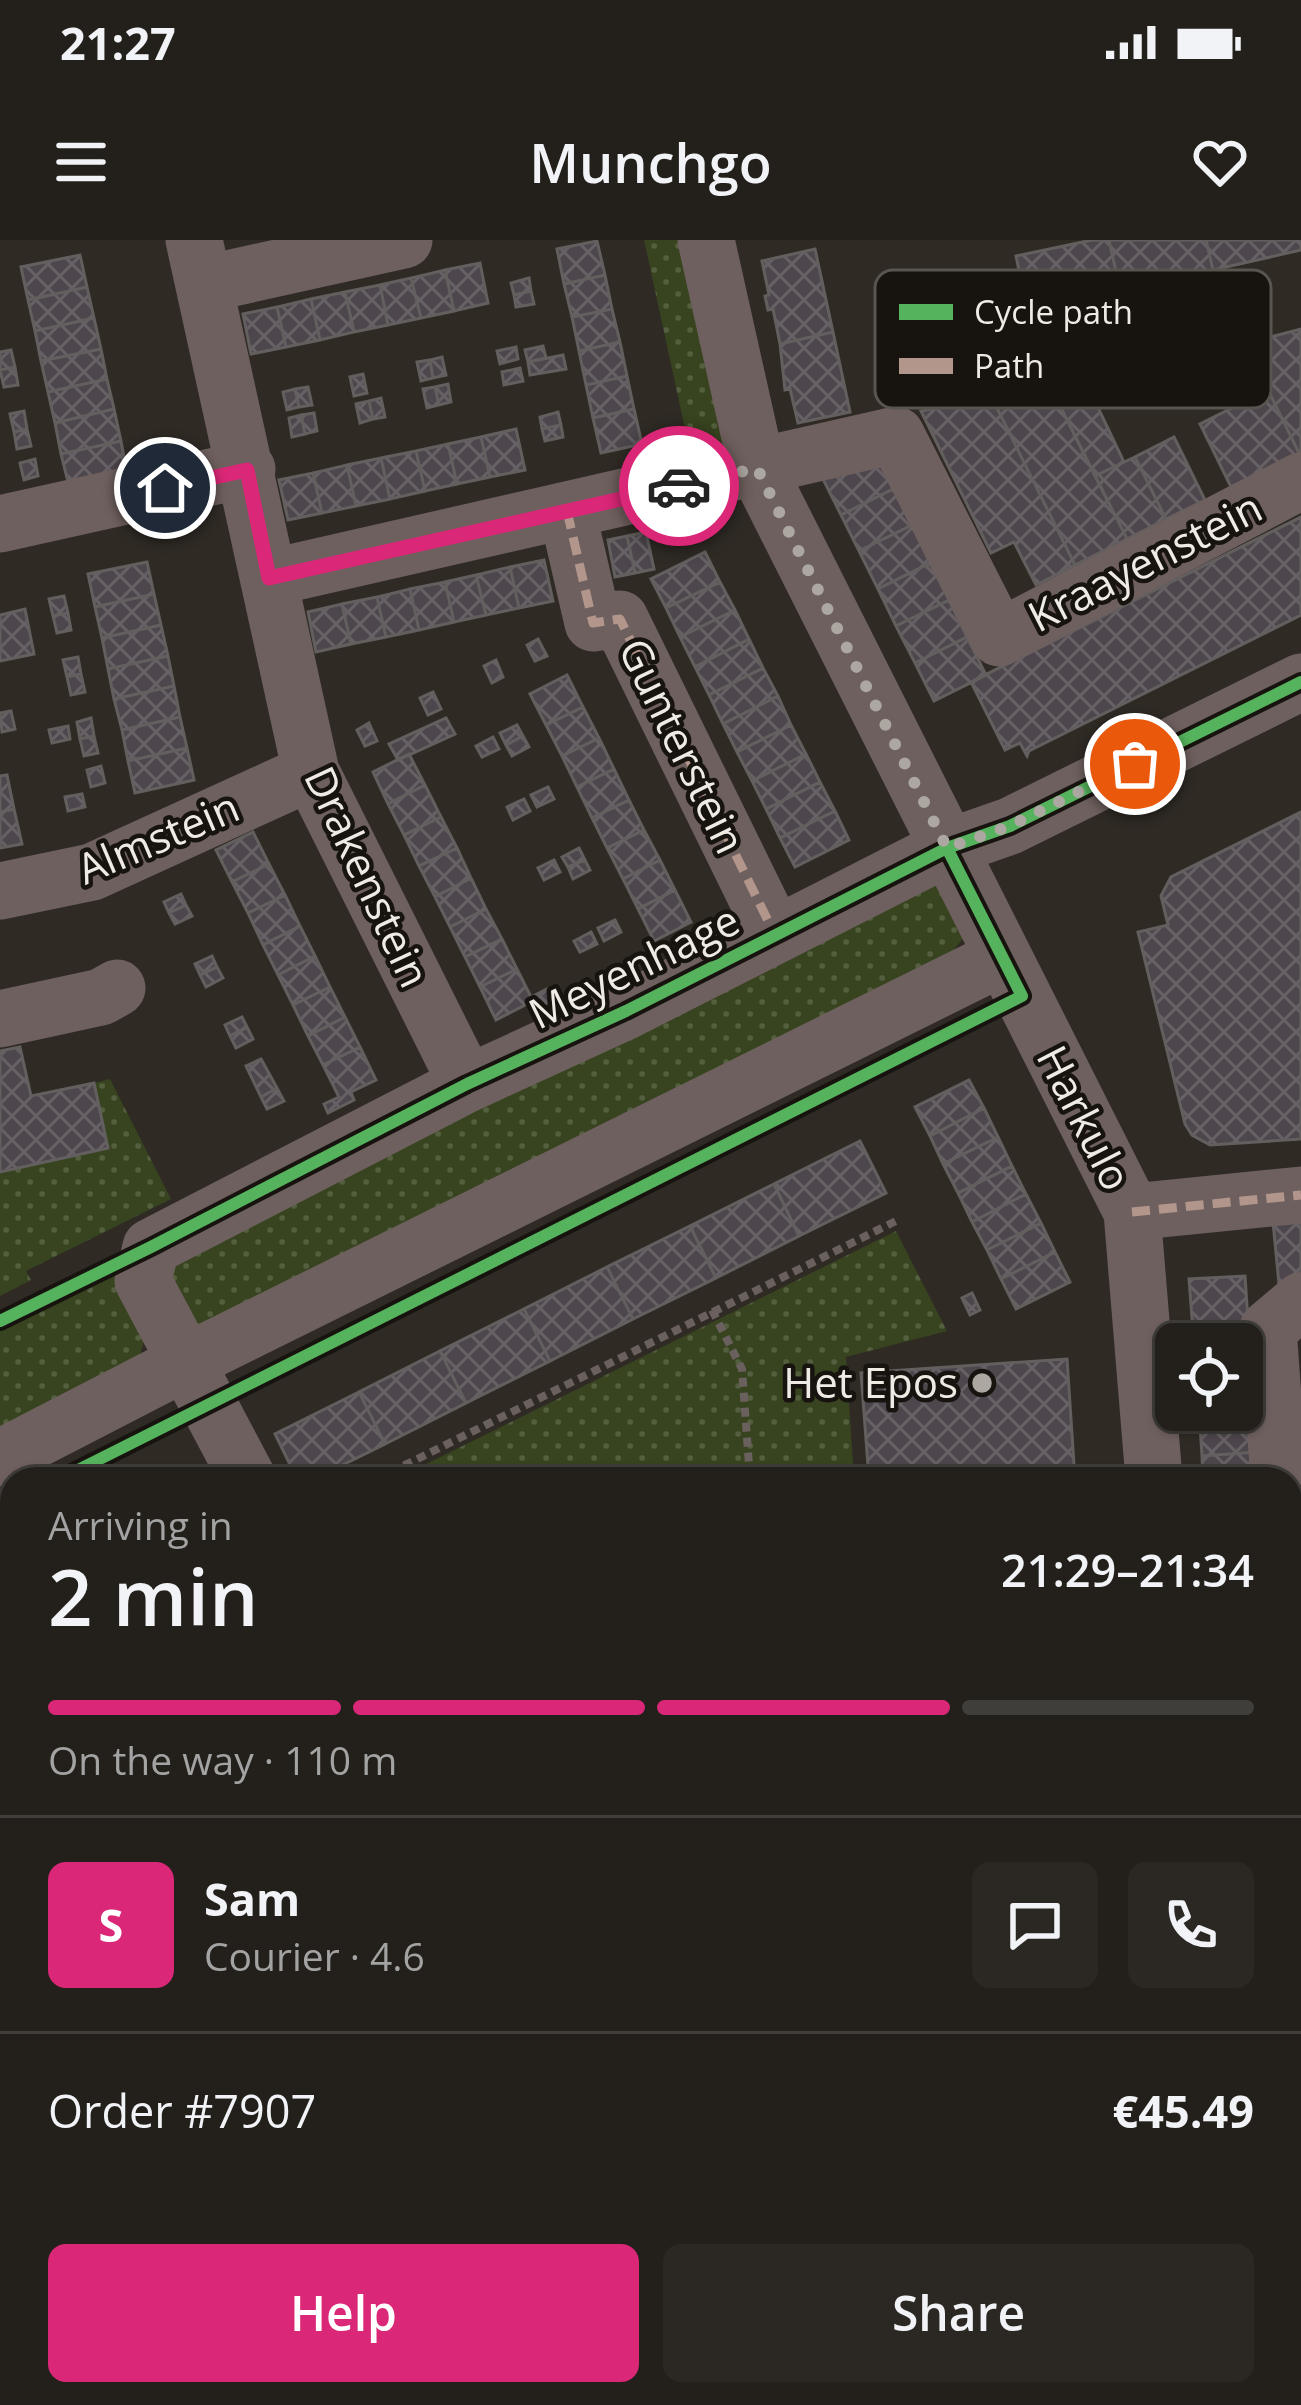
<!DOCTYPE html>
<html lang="en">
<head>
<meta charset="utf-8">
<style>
	:root { --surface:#23201b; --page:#2b2824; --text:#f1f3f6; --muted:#a3a3a3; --line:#403e3a; --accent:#db2777 }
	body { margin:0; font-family:"Open Sans",sans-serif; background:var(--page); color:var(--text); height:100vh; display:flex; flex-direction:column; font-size:45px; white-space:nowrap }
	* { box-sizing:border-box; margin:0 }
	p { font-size:39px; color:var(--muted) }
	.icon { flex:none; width:66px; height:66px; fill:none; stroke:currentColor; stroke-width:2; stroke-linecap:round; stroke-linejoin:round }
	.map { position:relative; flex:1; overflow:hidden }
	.sheet { position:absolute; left:0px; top:1227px; width:1302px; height:939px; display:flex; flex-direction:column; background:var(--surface); border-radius:36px 36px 0 0; box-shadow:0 3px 9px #0004,0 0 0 3px var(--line) }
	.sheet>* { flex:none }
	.fabs { position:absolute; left:1155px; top:1083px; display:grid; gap:24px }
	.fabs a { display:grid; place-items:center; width:108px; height:108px; border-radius:18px; background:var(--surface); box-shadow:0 3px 9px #0004,0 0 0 3px var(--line); font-size:60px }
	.pin { position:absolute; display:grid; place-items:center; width:102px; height:102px; color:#fff; margin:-51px; border:6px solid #fff; border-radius:50%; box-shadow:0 3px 12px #0007 }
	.courier { position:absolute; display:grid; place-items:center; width:120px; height:120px; margin:-60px; border:9px solid #db2777; border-radius:50%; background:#fff; color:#222; box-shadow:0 3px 15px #0007 }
	.summary em { font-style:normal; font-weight:600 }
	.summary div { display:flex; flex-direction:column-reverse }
	.summary { display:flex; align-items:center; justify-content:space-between; height:204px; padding:0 48px }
	h1 { font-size:78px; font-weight:600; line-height:90px }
	.bar { display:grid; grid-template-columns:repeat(4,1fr); gap:18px 12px; align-content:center; height:144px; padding:0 48px }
	.bar i { height:15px; border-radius:9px; background:var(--line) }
	.bar .selected { background:var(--accent) }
	.bar p { grid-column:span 4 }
	.line { display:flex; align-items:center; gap:30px; padding:0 48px; border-top:3px solid var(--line) }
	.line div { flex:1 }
	.round { display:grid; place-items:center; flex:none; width:126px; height:126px; border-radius:18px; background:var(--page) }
	.action { display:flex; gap:24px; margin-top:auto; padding:24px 48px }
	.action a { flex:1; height:138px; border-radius:18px; background:var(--accent); color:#fff; font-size:48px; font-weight:600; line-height:138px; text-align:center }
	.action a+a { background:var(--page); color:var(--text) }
	.status { display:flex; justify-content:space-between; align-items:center; height:84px; padding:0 60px; background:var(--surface); direction:ltr }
	.status svg { height:33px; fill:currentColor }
	header { display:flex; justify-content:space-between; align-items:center; height:156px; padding:0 48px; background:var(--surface); font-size:54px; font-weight:600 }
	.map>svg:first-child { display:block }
</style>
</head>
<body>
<div class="status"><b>21:27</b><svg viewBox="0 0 49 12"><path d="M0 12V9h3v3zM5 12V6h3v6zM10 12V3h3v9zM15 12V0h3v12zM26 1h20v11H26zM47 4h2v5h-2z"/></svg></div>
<header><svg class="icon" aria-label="menu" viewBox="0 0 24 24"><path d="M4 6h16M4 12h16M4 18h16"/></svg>Munchgo<svg class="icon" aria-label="heart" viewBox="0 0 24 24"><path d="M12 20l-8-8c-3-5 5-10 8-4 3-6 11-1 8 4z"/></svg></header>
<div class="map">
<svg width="1301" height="2165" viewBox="0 0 1301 2165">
	<defs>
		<pattern id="grass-dots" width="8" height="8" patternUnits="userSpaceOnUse" patternTransform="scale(3)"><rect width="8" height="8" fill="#37441f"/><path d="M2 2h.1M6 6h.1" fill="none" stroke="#545f3f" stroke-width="1.8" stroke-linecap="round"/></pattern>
		<pattern id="building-cross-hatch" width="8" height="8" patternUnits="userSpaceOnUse" patternTransform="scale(3)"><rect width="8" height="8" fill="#4d464c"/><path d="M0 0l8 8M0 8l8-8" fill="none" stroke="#676166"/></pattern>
	</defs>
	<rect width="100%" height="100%" fill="#2f2a24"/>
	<path fill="url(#grass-dots)" d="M644,0H682L724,191L721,210L691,216Z
		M911,640L943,645L964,697L948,717L217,1084H194L167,1036L174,1014Z
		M110,839L171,959L26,1031L31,1040L0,1056V932L108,908L94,843Z
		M896,991L947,1091L846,1117L854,1239H396Z
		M106,1034L122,1037L146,1093L140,1115L0,1192V1088Z"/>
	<path fill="url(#building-cross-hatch)" stroke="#635f5f" stroke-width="3" d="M1092,0H1109L1120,50L1027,69L1016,16Z
		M1109,0H1206L1213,30L1120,50Z
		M1206,0H1301V10L1213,30Z
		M597,1L605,35L564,44L557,9Z
		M815,9L833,92L780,104L773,69L768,70L765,56L769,55L762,21Z
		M80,15L87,47L28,60L21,27Z
		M480,23L488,63L454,71L445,30Z
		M445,30L454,71L421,78L411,38Z
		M605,35L612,69L572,77L564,44Z
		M411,38L421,78L388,85L380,45Z
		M529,38L531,51L514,55L511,43Z
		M380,45L388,85L354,92L345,52Z
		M87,47L94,78L35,91L28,60Z
		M531,51L534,64L516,67L514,55Z
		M345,52L354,92L320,100L311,59Z
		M311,59L320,100L286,107L277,67Z
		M277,67L286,107L251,114L243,74Z
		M612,69L620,102L579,111L572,77Z
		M94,78L101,109L41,121L35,91Z
		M1301,89V212L1299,213L1268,150L1243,163L1223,121L1215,124L1209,113Z
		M833,92L850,172L798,183L790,149L785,150L780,104Z
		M620,102L627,136L586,145L579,111Z
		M543,106L546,118L528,122L525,110Z
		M516,107L518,119L500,124L497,111Z
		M101,109L107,139L48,152L41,121Z
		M11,110L15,127L0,130V112Z
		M563,115L566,129L530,135L528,122Z
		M442,117L446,135L433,138L430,120Z
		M430,120L433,138L421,141L417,122Z
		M15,127L18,145L4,147L0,130Z
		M520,128L523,141L504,145L502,132Z
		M363,134L367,153L354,156L350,137Z
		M627,136L634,169L593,178L586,145Z
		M1083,136L1124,222L1095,236L1049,144Z
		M107,139L114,169L55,183L48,152Z
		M448,144L451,162L439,165L435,147Z
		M1049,144L1127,299L1075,325L991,156Z
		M308,147L312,165L299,167L295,149Z
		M435,147L439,165L427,168L423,149Z
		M295,149L299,167L287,170L283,152Z
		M1268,150L1299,213L1231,247L1200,184Z
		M991,156L1075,325L1036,345L1014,302L991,313L921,171Z
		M381,158L385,177L373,179L369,161Z
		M369,161L373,179L360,183L356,164Z
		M114,169L121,201L61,214L55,183Z
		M634,169L642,204L601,213L593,178Z
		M24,171L27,189L14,192L10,174Z
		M558,172L561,185L542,189L540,177Z
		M314,173L317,191L305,194L301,175Z
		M301,175L305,194L292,197L289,178Z
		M561,185L563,197L545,201L542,189Z
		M27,189L31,206L17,209L14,192Z
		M516,189L525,230L490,237L481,197Z
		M481,197L490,237L457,244L448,204Z
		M1174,197L1205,260L1166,279L1135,217Z
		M121,201L127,233L69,246L61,214Z
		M448,204L457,244L425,251L416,211Z
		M416,211L425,251L390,259L381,218Z
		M874,211L893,249L841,275L822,237Z
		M1135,217L1166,279L1127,299L1095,236Z
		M381,218L390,259L356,266L347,225Z
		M35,219L38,236L24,240L20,223Z
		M347,225L356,266L322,273L313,233Z
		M313,233L322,273L288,280L279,240Z
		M893,249L912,285L859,311L841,275Z
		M1301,277V375L1029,511L1027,516L1020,503L1005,510L971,442Z
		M912,285L930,323L878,349L859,311Z
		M646,292L654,329L635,333L627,296Z
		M627,296L635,333L615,337L608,300Z
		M705,312L720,342L666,368L651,339Z
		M544,320L553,361L519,368L510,327Z
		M147,322L154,354L95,367L88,334Z
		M930,323L949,360L896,386L878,349Z
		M510,327L519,368L486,375L476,335Z
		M476,335L486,375L454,382L445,342Z
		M445,342L454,382L419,390L410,349Z
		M720,342L735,370L680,397L666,368Z
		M410,349L419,390L386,397L377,357Z
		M154,354L161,385L102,398L95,367Z
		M64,356L68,373L53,376L49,359Z
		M377,357L386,397L351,404L342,364Z
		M949,360L967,397L915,423L896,386Z
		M342,364L351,404L316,412L308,372Z
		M25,369L34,414L0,421V375Z
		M735,370L749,399L695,427L680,397Z
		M68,373L71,390L57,393L53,376Z
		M161,385L168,416L108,429L102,398Z
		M967,397L986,435L934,461L915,423Z
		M538,399L547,416L535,421L527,405Z
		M749,399L763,428L709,455L695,427Z
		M168,416L174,446L114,459L108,429Z
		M78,417L81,434L67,437L63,420Z
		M496,420L503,437L492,443L484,426Z
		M763,428L778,456L723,484L709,455Z
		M81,434L85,452L71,455L67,437Z
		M567,435L583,467L546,485L530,454Z
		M174,446L180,477L122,490L114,459Z
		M433,452L441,469L428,475L420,458Z
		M778,456L791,485L737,512L723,484Z
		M583,467L599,498L562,516L546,485Z
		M11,471L15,489L2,492L0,473Z
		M180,477L187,508L128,521L122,490Z
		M91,478L94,496L80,499L77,482Z
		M446,478L455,494L398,520L389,504Z
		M369,483L377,501L365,506L357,490Z
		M517,485L523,496L506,505L500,493Z
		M791,485L806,514L752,541L737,512Z
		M68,486L70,499L52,503L49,490Z
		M94,496L98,513L84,516L80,499Z
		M523,496L529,507L512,516L506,505Z
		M493,497L499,509L482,517L476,506Z
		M599,498L614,529L577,547L562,516Z
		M187,508L194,540L135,553L128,521Z
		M409,514L425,545L388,564L373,532Z
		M806,514L820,542L766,569L752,541Z
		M101,526L105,543L91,547L87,530Z
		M614,529L629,560L592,578L577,547Z
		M7,535L14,569L0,572V536Z
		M820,542L835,571L780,598L766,569Z
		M425,545L441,577L404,595L388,564Z
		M548,547L554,559L537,567L531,555Z
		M82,554L85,567L68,571L65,557Z
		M524,559L530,571L513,580L507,567Z
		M629,560L644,590L607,608L592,578Z
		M14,569L22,604L0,608V572Z
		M835,571L849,600L795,627L780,598Z
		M1301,572V899L1210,905L1192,895L1185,884L1138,692L1168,685L1161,656L1171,637Z
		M441,577L457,608L419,626L404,595Z
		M644,590L660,620L623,639L607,608Z
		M253,592L269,624L232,642L216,610Z
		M457,608L471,638L435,657L419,626Z
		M579,608L585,620L568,627L562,617Z
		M554,620L560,632L544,640L538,628Z
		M585,620L590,630L573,639L568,627Z
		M660,620L675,650L638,669L623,639Z
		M269,624L285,655L248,673L232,642Z
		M471,638L486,669L450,687L435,657Z
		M675,650L691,682L654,701L638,669Z
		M181,654L186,665L169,673L164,662Z
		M285,655L300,686L263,705L248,673Z
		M186,665L192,676L175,684L169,673Z
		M486,669L502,699L465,717L450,687Z
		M615,680L621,692L604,701L598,688Z
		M300,686L315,716L278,735L263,705Z
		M591,692L597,704L580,712L574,701Z
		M502,699L517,729L480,747L465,717Z
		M212,716L217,727L200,735L195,724Z
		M315,716L330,747L293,765L278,735Z
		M217,727L223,738L206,747L200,735Z
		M517,729L531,757L547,749L553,760L537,768L533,761L496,780L480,747Z
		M330,747L345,777L308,796L293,765Z
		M242,777L247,787L230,796L225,785Z
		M345,777L360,807L323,825L308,796Z
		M247,787L253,799L236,808L230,796Z
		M20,807L31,856L94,843L108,908L0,932V811Z
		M360,807L376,840L351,852L354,860L328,873L324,864L339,857L323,825Z
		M261,819L277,848L261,857L246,826Z
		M969,840L984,868L930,896L915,867Z
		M277,848L284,861L267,869L261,857Z
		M984,868L998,897L943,924L930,896Z
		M998,897L1012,926L958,953L943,924Z
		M860,901L886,953L799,996L774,944Z
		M1012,926L1026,954L972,982L958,953Z
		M774,944L799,996L716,1038L690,986Z
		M1026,954L1041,983L987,1010L972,982Z
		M1301,979V1042L1279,1044L1273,982Z
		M1041,983L1055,1012L1001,1039L987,1010Z
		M690,986L716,1038L633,1079L607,1027Z
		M1055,1012L1070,1042L1016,1069L1001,1039Z
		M607,1027L633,1079L550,1121L524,1069Z
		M1245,1036L1251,1125L1242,1126V1104H1194L1189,1039Z
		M972,1053L980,1070L970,1075L962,1058Z
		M524,1069L550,1121L466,1163L440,1111Z
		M440,1111L466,1163L385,1204L359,1152Z
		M1067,1119L1075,1239H869L861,1133Z
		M1251,1125L1257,1212L1202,1216L1199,1170H1242V1126Z
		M359,1152L385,1204L314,1239H297L275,1194Z
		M1257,1212L1259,1239H1203L1202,1216Z
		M12,1318V1365L1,1371L0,1324Z
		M12,1541V1590L0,1591V1542Z
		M1,1671H12V1720L4,1721Z
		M1290,1714H1297L1299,1749H1290Z
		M1290,1749H1299L1301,1783L1290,1784Z
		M1301,1783V1818L1290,1819V1784Z
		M1301,1818V1853L1290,1854V1819Z
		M12,1834V1883L0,1884V1835Z
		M1301,1853V1889L1290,1890V1854Z
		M12,1958V2007L0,2008V1959Z
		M1290,1972H1301V2009L1290,2010Z
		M1301,2009V2043L1290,2044V2010Z
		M1301,2043V2078L1290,2079V2044Z
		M1301,2078V2114H1290V2079Z
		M1290,2114H1301V2149H1290Z
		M12,2122V2154H34L35,2165H0V2123Z
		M1290,2149H1301V2165H1285L1284,2154H1290Z
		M34,2154H70L71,2165H35Z
		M70,2154H107V2164L71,2165Z
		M107,2154H142V2162L107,2164Z
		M438,2154H487L488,2165H425V2157Z
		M1045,2154H1107L1108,2164L1046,2165Z"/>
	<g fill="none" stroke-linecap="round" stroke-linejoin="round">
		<path stroke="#6a605d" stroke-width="8" stroke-dasharray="9 6" stroke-linecap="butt" d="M712,1070L742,1129L750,1239
			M377,1239L898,980
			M585,2154V2165
			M979,2154V2165"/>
		<path stroke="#6e605e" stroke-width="57" d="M194,0L311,532L467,844
			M706,0L757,228L1132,972L1154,1239
			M205,44L404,0
			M567,271L593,383L620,379L775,695
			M0,284L247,229
			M269,338L896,195L999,398L1301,241
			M0,651L92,632L311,532
			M0,779L101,757L117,748
			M1132,972L1301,955
			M0,1218L186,1122L1003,717
			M248,1239L143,1041L151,1007L467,844L626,771L947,608L1010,586L1301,442
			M1279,1239L1268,1089L1301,1061
			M1290,1328L1301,1327
			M0,1641L12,1640
			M1290,1641L1301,1640
			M0,1923L12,1922
			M1290,1933L1301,1932
			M358,2154L359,2165
			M1224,2154L1225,2165"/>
		<path stroke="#b2968c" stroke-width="9" stroke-dasharray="18 9" stroke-linecap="butt" d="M567,271L593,383L620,379L775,695
			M1132,972L1301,955"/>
		<g stroke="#17130f" stroke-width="20">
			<path id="cycleway" d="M0,1081L151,1007L467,844L626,771L947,608L1010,586L1301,442
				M60,1239L1022,756L947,608"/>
		</g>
		<use href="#cycleway" stroke="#56b35d" stroke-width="12"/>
	</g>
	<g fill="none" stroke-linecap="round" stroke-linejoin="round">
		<path stroke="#aca7a1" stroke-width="12" stroke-dasharray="0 21.6" d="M679,246L757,228L947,608L1010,586L1135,524"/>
		<path stroke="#db2777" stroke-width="15" d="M165,248L247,230L269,338L679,246"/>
	</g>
	<circle fill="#aca7a1" stroke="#17130f" stroke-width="4.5" cx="982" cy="1143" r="12"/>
	<g text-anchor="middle" stroke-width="9" stroke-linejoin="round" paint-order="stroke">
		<g font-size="42" fill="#f0eae4" stroke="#17130f">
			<text transform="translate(1145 322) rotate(-27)" y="15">Kraayenstein</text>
			<text transform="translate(682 506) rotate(64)" y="15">Gunterstein</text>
			<text transform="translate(158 598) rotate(-23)" y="15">Almstein</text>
			<text transform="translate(367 637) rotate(65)" y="15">Drakenstein</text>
			<text transform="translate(634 727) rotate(-26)" y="15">Meyenhage</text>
			<text transform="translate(1084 878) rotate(63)" y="15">Harkulo</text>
		</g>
		<g font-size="42" fill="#f0eae4" stroke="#17130f" text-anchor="end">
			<text x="958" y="1158">Het Epos</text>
		</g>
	</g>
	<rect x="875" y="30" width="396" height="138" rx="18" fill="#17130f" stroke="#58544f" stroke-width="3"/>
	<rect x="899" y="64" width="54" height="16" fill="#56b35d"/>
	<rect x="899" y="118" width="54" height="16" fill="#b2968c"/>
	<g font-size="33" fill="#f0eae4">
		<text x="974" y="84">Cycle path</text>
		<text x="974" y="138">Path</text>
	</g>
</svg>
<div class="fabs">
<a><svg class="icon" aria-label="locate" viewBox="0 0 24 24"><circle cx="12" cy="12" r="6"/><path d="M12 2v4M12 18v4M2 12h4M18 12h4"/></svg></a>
</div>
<div class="pin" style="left:1135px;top:524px;background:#ea580c"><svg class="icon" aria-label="bag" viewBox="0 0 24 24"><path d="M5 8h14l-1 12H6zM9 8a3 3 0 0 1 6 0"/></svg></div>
<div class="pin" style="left:165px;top:248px;background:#1f2937"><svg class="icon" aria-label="home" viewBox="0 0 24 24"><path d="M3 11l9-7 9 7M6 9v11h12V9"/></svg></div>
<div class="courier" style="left:679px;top:246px"><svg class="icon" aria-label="car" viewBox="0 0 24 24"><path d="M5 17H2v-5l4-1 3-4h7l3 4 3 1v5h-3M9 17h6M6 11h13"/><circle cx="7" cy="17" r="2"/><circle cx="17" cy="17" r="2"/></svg></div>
<section class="sheet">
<div class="summary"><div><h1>2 min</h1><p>Arriving in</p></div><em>21:29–21:34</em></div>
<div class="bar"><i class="selected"></i><i class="selected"></i><i class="selected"></i><i></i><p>On the way · 110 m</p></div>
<div class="line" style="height:216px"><b class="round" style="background:var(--accent);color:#fff">S</b><div><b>Sam</b><p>Courier · 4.6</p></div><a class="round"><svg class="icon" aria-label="chat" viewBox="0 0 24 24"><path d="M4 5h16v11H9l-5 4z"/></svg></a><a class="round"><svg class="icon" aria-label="phone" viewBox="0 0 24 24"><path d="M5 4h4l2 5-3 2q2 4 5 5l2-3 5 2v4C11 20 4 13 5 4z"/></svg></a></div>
<div class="line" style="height:156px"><div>Order #7907</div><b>€45.49</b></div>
<div class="action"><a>Help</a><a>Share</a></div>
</section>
</div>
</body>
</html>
